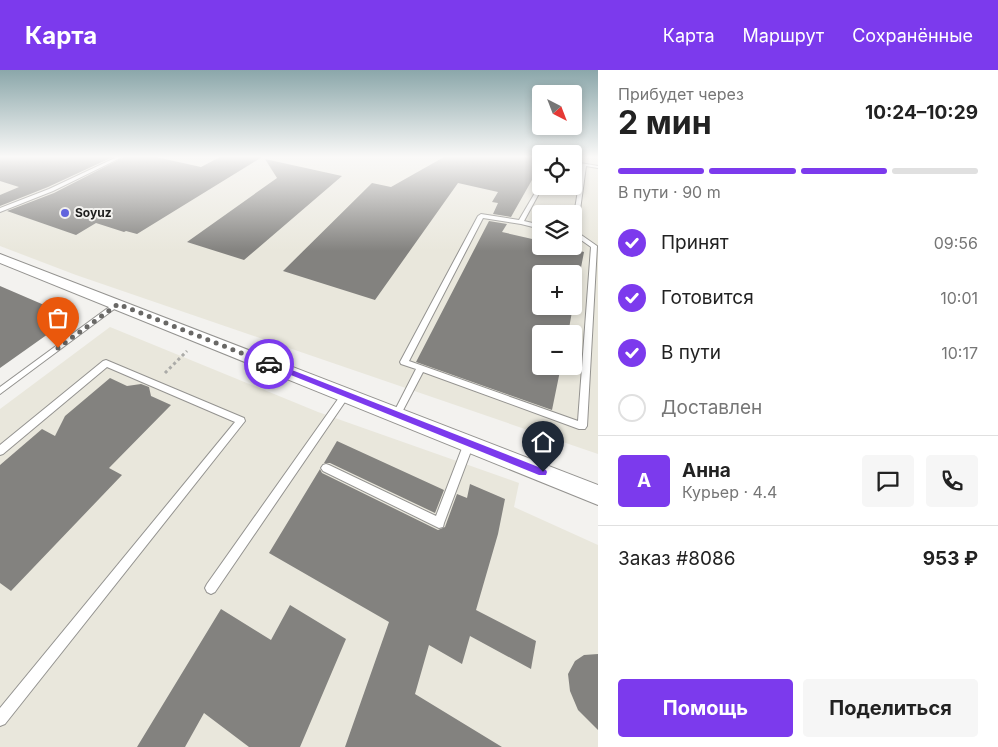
<!DOCTYPE html>
<html lang="ru">
<head>
<meta charset="utf-8">
<style>
	:root { --surface:#fff; --page:#f6f6f6; --text:#222; --muted:#767676; --line:#e0e0e0; --accent:#7c3aed }
	body { margin:0; font-family:Inter,sans-serif; background:var(--page); color:var(--text); height:100vh; display:flex; flex-direction:column; font-size:19px; white-space:nowrap }
	* { box-sizing:border-box; margin:0 }
	p { font-size:16px; color:var(--muted) }
	.icon { flex:none; width:28px; height:28px; fill:none; stroke:currentColor; stroke-width:2; stroke-linecap:round; stroke-linejoin:round }
	.map { position:relative; flex:1; overflow:hidden }
	.panel { display:flex; flex-direction:column; background:var(--surface); width:400px }
	.panel>* { flex:none }
	.needle { width:32px; rotate:138deg }
	.fabs { position:absolute; left:532px; top:15px; display:grid; gap:10px }
	.fabs a { display:grid; place-items:center; width:50px; height:50px; border-radius:5px; background:var(--surface); box-shadow:0 2px 8px #0003; font-size:25px }
	.pin { position:absolute; display:grid; place-items:center; width:42px; height:42px; color:#fff; margin:-51px -21px; border-radius:50% 50% 50% 0; rotate:-45deg; box-shadow:0 0 5px #0007 }
	.pin .icon { rotate:45deg }
	.courier { position:absolute; display:grid; place-items:center; width:50px; height:50px; margin:-25px; border:4px solid #7c3aed; border-radius:50%; background:#fff; color:#222; box-shadow:0 1px 6px #0007 }
	.summary em { font-style:normal; font-weight:700 }
	.summary div { display:flex; flex-direction:column-reverse }
	.summary { display:flex; align-items:center; justify-content:space-between; height:85px; padding:0 20px }
	h1 { font-size:32px; font-weight:700; line-height:38px }
	.bar { display:grid; grid-template-columns:repeat(4,1fr); gap:8px 5px; align-content:center; height:60px; padding:0 20px }
	.bar i { height:6px; border-radius:4px; background:var(--line) }
	.bar .active { background:var(--accent) }
	.bar p { grid-column:span 4 }
	.line { display:flex; align-items:center; gap:12px; padding:0 20px; border-top:1px solid var(--line) }
	.line div { flex:1 }
	.round { display:grid; place-items:center; flex:none; width:52px; height:52px; border-radius:5px; background:var(--page) }
	ol { padding:0 20px; list-style:none }
	li { display:flex; align-items:center; gap:15px; height:55px }
	li p { margin-inline-start:auto }
	li .icon { padding:5px; border-radius:50%; background:var(--accent); color:#fff; stroke-width:4 }
	li:last-child { color:var(--muted) }
	li i { width:28px; height:28px; border:2px solid var(--line); border-radius:50% }
	.action { display:flex; gap:10px; margin-top:auto; padding:10px 20px }
	.action a { flex:1; height:58px; border-radius:5px; background:var(--accent); color:#fff; font-size:20px; font-weight:700; line-height:58px; text-align:center }
	.action a+a { background:var(--page); color:var(--text) }
	header { display:flex; align-items:center; gap:30px; box-sizing:border-box; height:70px; padding:0 25px; background:var(--accent); color:#fff }
	header strong { font-size:24px }
	nav { display:flex; gap:28px; margin-inline-start:auto; font-size:18px }
	main { display:flex; flex:1; min-height:0 }
	.map>svg:first-child { display:block }
</style>
</head>
<body>
<header>
<strong>Карта</strong>
<nav><a>Карта</a><a>Маршрут</a><a>Сохранённые</a></nav>
</header>
<main>
<div class="map">
<svg width="598" height="677" viewBox="0 0 598 677">
	<rect width="100%" height="100%" fill="#f3f2ef"/>
	<path fill="#e9e7dc" fill-rule="evenodd" d="M0,87H541V116H574V87H598V384L76,205L0,176ZM541,144H574V176H541ZM541,204H574V236H541ZM541,264H574V296H541Z
		M110,257L318,342L519,413L514,437L598,475V677H0V339Z"/>
	<path fill="#83827f" d="M0,87H113L48,117L0,136V125L19,117L0,111Z
		M124,87H156L201,97L220,87H262L137,164L126,161L124,162L96,153L76,165L7,141L54,123Z
		M444,87H541V94L511,147L493,144L498,133L492,132L498,122L458,113L375,230L283,201L372,113L391,117Z
		M265,89L342,106L244,190L187,172L277,108Z
		M489,151L507,154L502,162L541,171V176H562L584,182L574,234V204H541V236H573L568,264H541V296H561L552,340L416,292Z
		M0,216L72,247L0,298Z
		M110,308L127,316L141,314L149,317L151,326L171,335L109,398L122,405L11,521L0,513V395L42,359L55,366L65,346Z
		M337,371L444,420L435,443L330,393H324Z
		M320,399L322,403L438,460L445,457L457,424L467,428L470,414L505,429L498,464L476,540L536,571L531,599L470,566L462,594L429,575L415,624L502,677H345L389,552L269,483Z
		M290,535L346,569L300,677H249L204,643L185,677H137L221,539L271,570Z
		M598,584V660L578,640L570,621L568,604L575,591L584,585Z"/>
	<g fill="none" stroke-linecap="round" stroke-linejoin="round">
		<g stroke="#949390" stroke-width="2">
			<path id="service" d="M117,87H122L53,121L0,142V138L49,119Z
				M574,92L598,96V98L586,96L577,162L597,176L587,356L585,359H579L423,302L400,346H394L393,344L416,299L401,294L400,292L478,146L481,144L519,150L539,116L541,115V116H543L524,151L541,155V159L521,154L483,148L409,291L578,351L591,177L574,165V145L582,96L574,94Z
				M116,232H120L121,234L0,324V317Z
				M106,290L244,348L245,351L5,654L0,656V638L235,352L107,297L3,384L0,385V375L103,291Z
				M346,321L349,322L350,324L349,326L215,522L211,524L207,522L205,518L207,514L343,322Z
				M469,369L472,370L474,373L444,453L443,457L439,458L323,401L321,398L323,395L326,394L329,395L436,446L464,373L466,370Z"/>
		</g>
		<g stroke="#949390" stroke-width="2">
			<path id="minor" d="M0,184L598,415V435L0,193Z"/>
		</g>
		<path stroke="#ababa8" stroke-width="3" stroke-dasharray="3 3" stroke-linecap="butt" d="M165,303L187,281"/>
		<use href="#service" fill="#fff" fill-rule="evenodd"/>
		<use href="#minor" fill="#fff" fill-rule="evenodd"/>
	</g>
	<linearGradient id="sky" x2="0" y2="1"><stop stop-color="#8ba7aa"/><stop offset="0.48" stop-color="#faf9f8"/><stop offset="1" stop-color="#faf9f8" stop-opacity="0"/></linearGradient>
	<rect width="598" height="181" fill="url(#sky)"/>
	<path fill="#7c3aed" d="M269,291L546,400L547,402L546,405H539L266,295L265,294Z"/>
	<g fill="none" stroke-linecap="round" stroke-linejoin="round">
		<path stroke="#696866" stroke-width="5" stroke-dasharray="0 9" d="M58,278L118,234L269,294"/>
	</g>
	<circle fill="#6164dd" stroke="#f3f2ef" stroke-width="2" cx="65" cy="143" r="5"/>
	<g text-anchor="middle" stroke-width="4" stroke-linejoin="round" paint-order="stroke">
		<g font-size="12" font-weight="bold" fill="#1e1e1d" stroke="#f3f2ef" text-anchor="start">
			<text x="75" y="147">Soyuz</text>
		</g>
	</g>
</svg>
<div class="fabs">
<a><svg class="needle" viewBox="-14 -14 28 28"><path d="M0-13l5 13h-10z" fill="#e53935"/><path d="M0 13l5-13h-10z" fill="#767676"/></svg></a>
<a><svg class="icon" aria-label="locate" viewBox="0 0 24 24"><circle cx="12" cy="12" r="6"/><path d="M12 2v4M12 18v4M2 12h4M18 12h4"/></svg></a>
<a><svg class="icon" aria-label="layers" viewBox="0 0 24 24"><path d="M12 4l9 5-9 5-9-5zM3 14l9 5 9-5"/></svg></a>
<a>+</a>
<a>−</a>
</div>
<div class="pin" style="left:58px;top:278px;background:#ea580c"><svg class="icon" aria-label="bag" viewBox="0 0 24 24"><path d="M5 8h14l-1 12H6zM9 8a3 3 0 0 1 6 0"/></svg></div>
<div class="pin" style="left:543px;top:402px;background:#1f2937"><svg class="icon" aria-label="home" viewBox="0 0 24 24"><path d="M3 11l9-7 9 7M6 9v11h12V9"/></svg></div>
<div class="courier" style="left:269px;top:294px"><svg class="icon" aria-label="car" viewBox="0 0 24 24"><path d="M5 17H2v-5l4-1 3-4h7l3 4 3 1v5h-3M9 17h6M6 11h13"/><circle cx="7" cy="17" r="2"/><circle cx="17" cy="17" r="2"/></svg></div>
</div>
<section class="panel">
<div class="summary"><div><h1>2 мин</h1><p>Прибудет через</p></div><em>10:24–10:29</em></div>
<div class="bar"><i class="active"></i><i class="active"></i><i class="active"></i><i></i><p>В пути · 90 m</p></div>
<ol>
<li><svg class="icon" aria-label="check" viewBox="0 0 24 24"><path d="M5 12l5 5 9-10"/></svg>Принят<p>09:56</p></li>
<li><svg class="icon" aria-label="check" viewBox="0 0 24 24"><path d="M5 12l5 5 9-10"/></svg>Готовится<p>10:01</p></li>
<li><svg class="icon" aria-label="check" viewBox="0 0 24 24"><path d="M5 12l5 5 9-10"/></svg>В пути<p>10:17</p></li>
<li><i></i>Доставлен</li>
</ol>
<div class="line" style="height:90px"><b class="round" style="background:var(--accent);color:#fff">А</b><div><b>Анна</b><p>Курьер · 4.4</p></div><a class="round"><svg class="icon" aria-label="chat" viewBox="0 0 24 24"><path d="M4 5h16v11H9l-5 4z"/></svg></a><a class="round"><svg class="icon" aria-label="phone" viewBox="0 0 24 24"><path d="M5 4h4l2 5-3 2q2 4 5 5l2-3 5 2v4C11 20 4 13 5 4z"/></svg></a></div>
<div class="line" style="height:65px"><div>Заказ #8086</div><b>953 ₽</b></div>
<div class="action"><a>Помощь</a><a>Поделиться</a></div>
</section>
</main>
</body>
</html>
